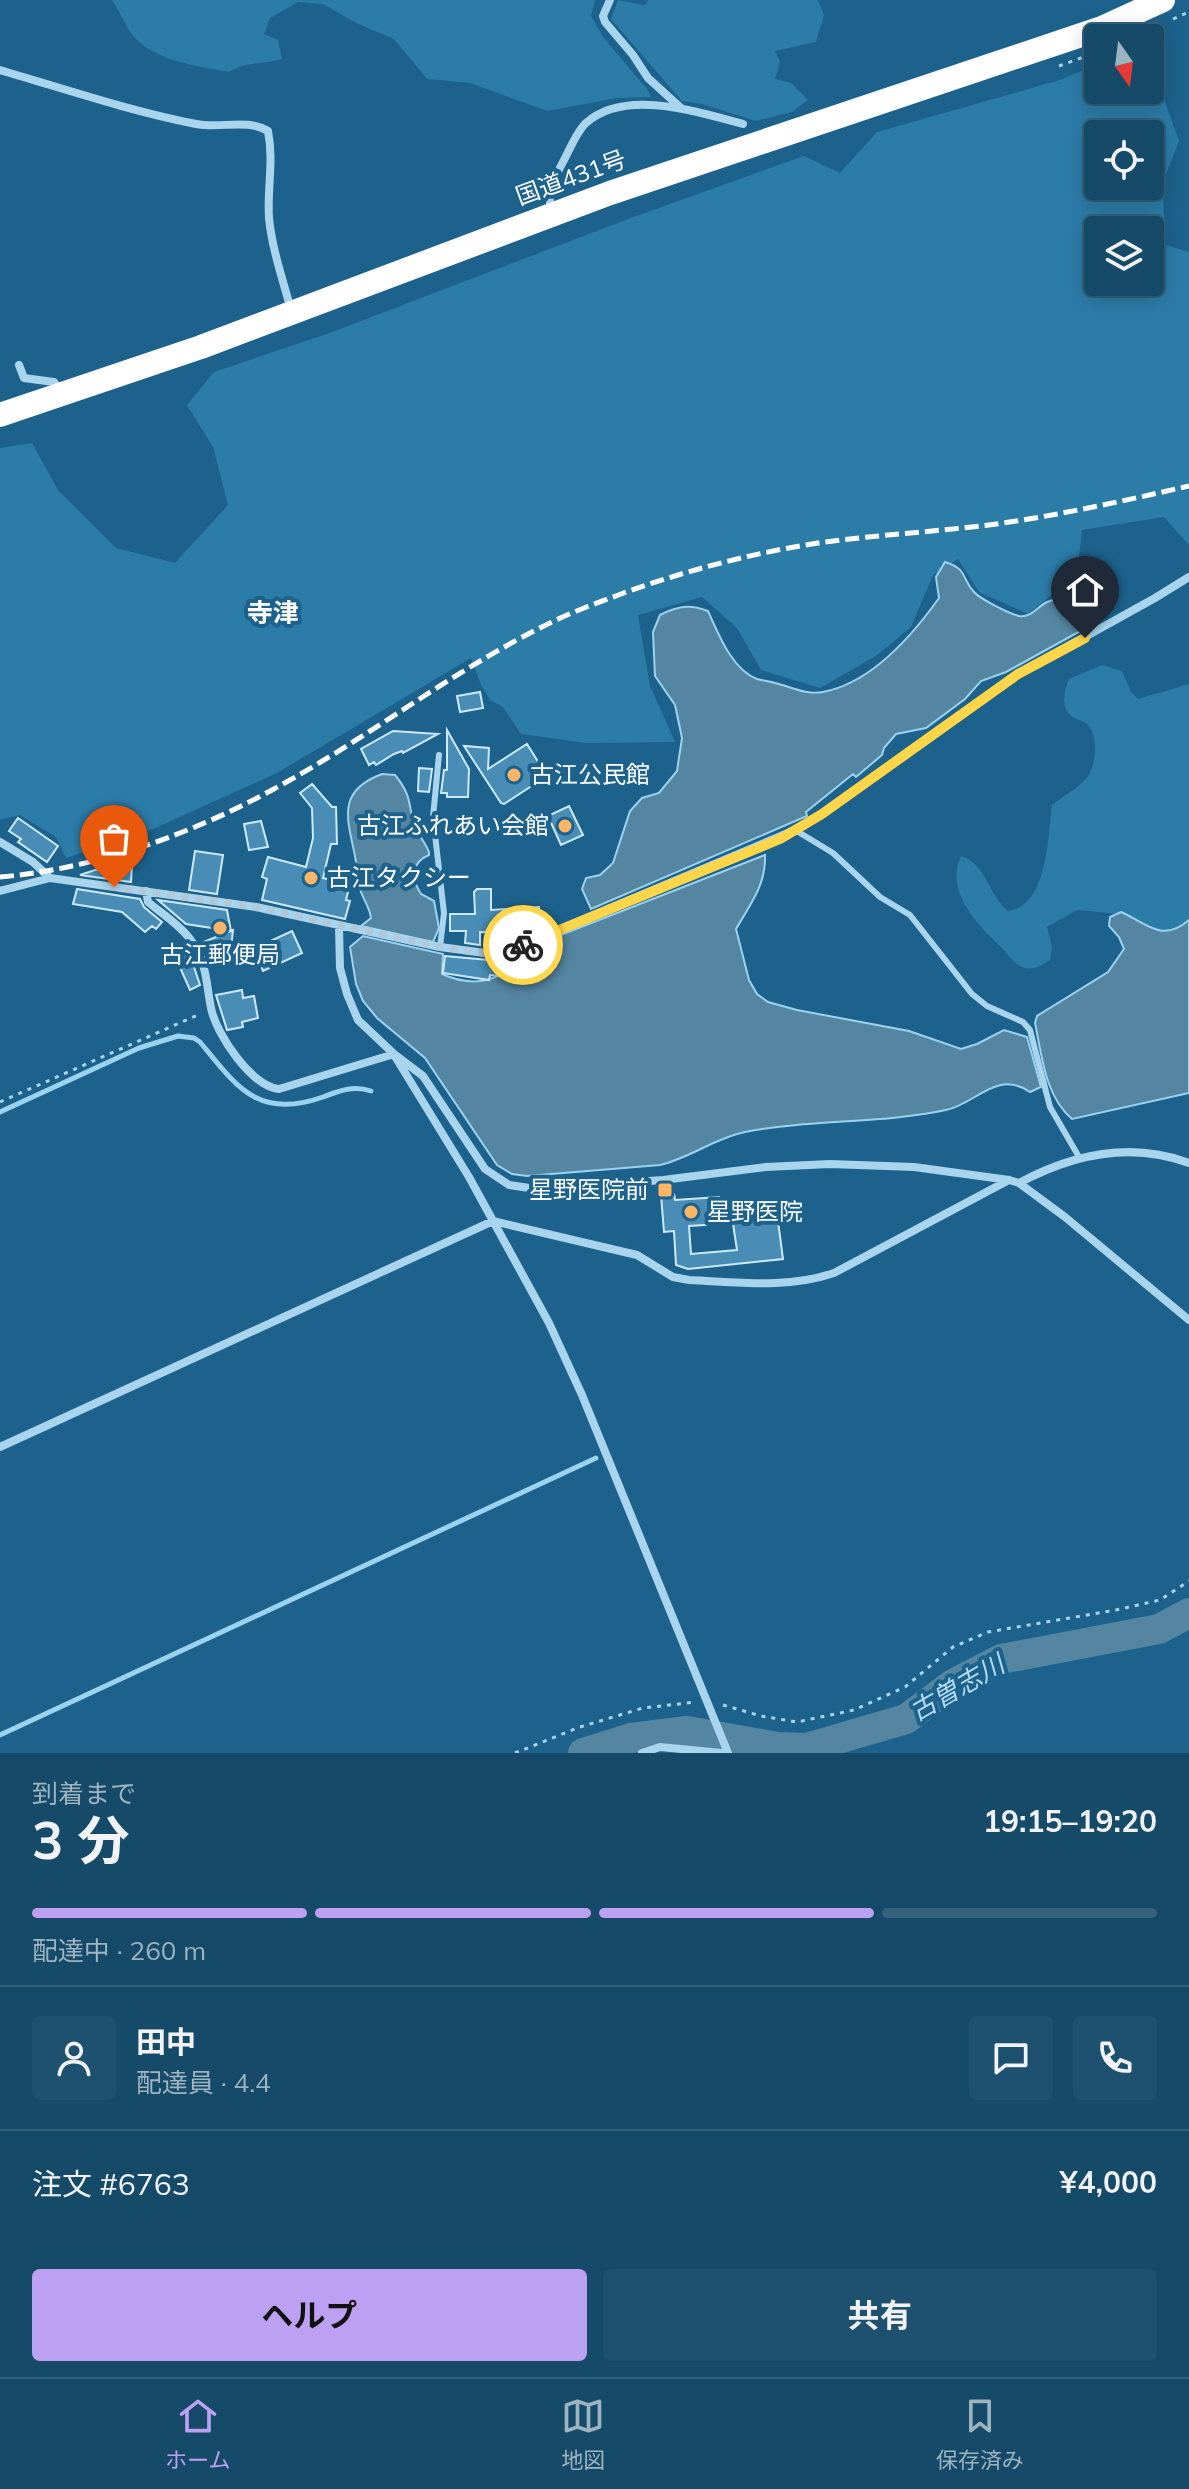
<!DOCTYPE html>
<html lang="ja">
<head>
<meta charset="utf-8">
<style>
	:root { --surface:#154a69; --page:#1e516f; --text:#f1f3f6; --muted:#9db3c0; --line:#34627d; --accent:#bca0f2 }
	body { margin:0; font-family:Mulish,"Noto Sans JP",sans-serif; background:var(--page); color:var(--text); height:100vh; display:flex; flex-direction:column; font-size:30px; white-space:nowrap }
	* { box-sizing:border-box; margin:0 }
	p { font-size:26px; color:var(--muted) }
	.icon { flex:none; width:44px; height:44px; fill:none; stroke:currentColor; stroke-width:2; stroke-linecap:round; stroke-linejoin:round }
	.map { position:relative; height:1753px; overflow:hidden }
	.drawer { display:flex; flex-direction:column; background:var(--surface); flex:1 }
	.drawer>* { flex:none }
	.needle { width:52px; rotate:166deg }
	.tools { position:absolute; left:1084px; top:24px; display:grid; gap:16px }
	.tools a { display:grid; place-items:center; width:80px; height:80px; border-radius:8px; background:var(--surface); box-shadow:0 4px 20px #0003,0 0 0 2px var(--line); font-size:40px }
	.pin { position:absolute; display:grid; place-items:center; width:68px; height:68px; color:#fff; margin:-82px -34px; border-radius:50% 50% 50% 0; rotate:-45deg; box-shadow:0 0 8px #0007 }
	.pin .icon { rotate:45deg }
	.courier { position:absolute; display:grid; place-items:center; width:80px; height:80px; margin:-40px; border:6px solid #ffd54a; border-radius:50%; background:#fff; color:#222; box-shadow:0 2px 10px #0007 }
	.overview em { font-style:normal; font-weight:700 }
	.overview div { display:flex; flex-direction:column-reverse }
	.overview { display:flex; align-items:center; justify-content:space-between; height:136px; padding:0 32px }
	h1 { font-size:52px; font-weight:700; line-height:60px }
	.bar { display:grid; grid-template-columns:repeat(4,1fr); gap:12px 8px; align-content:center; height:96px; padding:0 32px }
	.bar i { height:10px; border-radius:6px; background:var(--line) }
	.bar .active { background:var(--accent) }
	.bar p { grid-column:span 4 }
	.line { display:flex; align-items:center; gap:20px; padding:0 32px; border-top:2px solid var(--line) }
	.line div { flex:1 }
	.round { display:grid; place-items:center; flex:none; width:84px; height:84px; border-radius:8px; background:var(--page) }
	.cta { display:flex; gap:16px; margin-top:auto; padding:16px 32px }
	.cta a { flex:1; height:92px; border-radius:8px; background:var(--accent); color:#111; font-size:32px; font-weight:700; line-height:92px; text-align:center }
	.cta a+a { background:var(--page); color:var(--text) }
	.tab-bar { display:flex; justify-content:space-around; align-items:center; height:112px; border-top:2px solid var(--line); background:var(--surface); font-size:22px; color:var(--muted) }
	.tab-bar a { display:grid; justify-items:center; gap:4px }
	.tab-bar .active { color:var(--accent) }
	.map>svg:first-child { display:block }
</style>
</head>
<body>
<div class="map">
<svg width="1189" height="1753" viewBox="0 0 1189 1753">
	<rect width="100%" height="100%" fill="#1c628c"/>
	<path fill="#2c7ca8" fill-rule="evenodd" d="M112,0H595L591,16L603,37L647,89L651,97L617,98L547,111L470,83L427,79L394,39L356,23L323,4L298,2L270,18L264,34L278,40L282,59C262,65 247,61 229,72C198,66 158,62 135,38C126,28 120,12 112,0Z
		M618,0L645,5L648,0H818L824,15L816,42L775,51L780,62L775,79L791,83L808,100L792,112L756,121L702,104L682,101L611,19Z
		M1150,60L1179,141L1162,185L1166,245L1189,252V545L1164,517L1082,530L1077,574L1028,614L979,592L958,559L933,575L911,627L876,656L820,688L761,670L737,628L702,597L638,615L650,686L675,742L586,743L521,734L503,707L490,700L481,685L471,658L277,773L153,829L66,858L56,837L20,815L0,820V448L32,443L58,490L116,548L175,563L228,505L213,447L187,405L214,372L327,334L628,219L804,156L840,173L877,132L1060,80L1098,64V90H1150ZM1098,134H1150V186H1098ZM1098,230H1150V282H1098Z
		M1102,665L1122,671L1131,692L1138,699L1189,684V918L1177,929L1164,935L1120,914L1077,910L1047,927L1052,946L1050,960C1041,966 1031,972 1020,966C1014,963 1007,954 1002,948C979,926 944,892 961,856C987,864 988,895 1008,911C1048,906 1048,835 1052,805C1062,797 1078,788 1087,778C1096,766 1099,735 1087,724C1082,720 1074,719 1070,715C1060,704 1065,690 1069,679Z"/>
	<path fill="#5485a1" stroke="#9bd2ef" stroke-width="2" d="M945,562C968,569 961,578 974,592C980,599 1010,614 1019,616C1031,618 1037,607 1047,602C1056,598 1068,598 1078,598L1084,629L1006,672L981,681L965,699L926,728L896,734L884,748L882,755L856,777L853,774L806,812L807,816L591,909L582,889L586,878L600,875L613,863L630,811L642,798L659,793L677,771L682,738L675,705L655,676L653,632L660,615C678,606 689,604 708,611C718,633 732,670 757,679C763,681 770,681 775,683C792,687 805,695 823,692C871,683 912,636 939,598L936,577Z
		M382,774L395,775C414,798 407,807 416,829C420,837 426,844 429,852V855C411,862 411,879 421,894L434,901L439,928L433,942L361,926L371,918C370,908 363,899 360,889C357,877 357,864 354,851C346,815 339,790 382,774Z
		M765,855C766,885 751,903 736,929L749,980L757,994L768,1002L797,1010L909,1031L961,1049L977,1044L1004,1030L1027,1037L1041,1087L1030,1092C997,1069 976,1104 946,1110C880,1124 812,1119 745,1132C715,1138 690,1158 660,1165L527,1176L512,1174L497,1165L425,1058L377,1018L363,1001L356,984L350,947L363,936L443,954L442,974C480,991 499,976 534,959L530,947Z
		M1121,912C1148,924 1162,943 1189,920V1093L1072,1119C1045,1096 1042,1056 1035,1023L1037,1016L1108,972L1124,949L1119,937L1109,926L1110,917Z"/>
	<g fill="none" stroke-linecap="round" stroke-linejoin="round">
		<path stroke="#9bd2ef" stroke-width="5" d="M0,1112L139,1048L178,1036L194,1038L200,1042C237,1087 258,1120 323,1097C339,1091 353,1085 371,1091
			M0,1735L596,1458"/>
		<path stroke="#5485a1" stroke-width="30" d="M583,1753L631,1738L687,1731L778,1747L807,1748L906,1719L953,1684L1001,1659L1159,1629L1189,1613"/>
	</g>
	<path fill="#498db6" stroke="#cdeaf9" stroke-width="2" d="M480,692L483,708L460,712L457,696Z
		M447,730L469,769L468,797H447V793H441L444,770H447Z
		M393,731L438,734L403,753L402,751L394,754L376,765L374,762L369,765L361,749Z
		M527,744L547,776L504,804L501,803L464,746L489,748L488,769Z
		M419,768L432,769L429,792L418,791Z
		M312,784L332,807H336L337,844H331L323,878L339,882L338,886L349,888L346,900L350,901L345,919L262,900L267,879L262,877L268,857L306,867L313,838L312,808L300,793Z
		M569,806L583,835L561,845L548,816Z
		M18,818L58,846L47,862L18,842L21,839L9,831Z
		M261,821L268,847L249,850L244,824Z
		M195,851L223,855L217,894L189,890Z
		M118,864L132,865L131,882L80,875L95,870L118,868Z
		M77,889L140,899L144,907L162,922L156,929L152,926L145,932L122,912L73,904Z
		M477,889H491V910L539,907L540,927L528,928V931H524L525,936L513,942L511,933L480,932V945L465,943L466,931H450V914H475L474,892Z
		M158,900L227,910L231,931L186,924Z
		M233,930L231,948L201,943Z
		M292,931L302,953L263,971L253,949Z
		M188,949L200,985L190,990L174,954Z
		M445,956L499,961L498,976L490,975L489,980L443,973Z
		M242,990L243,998L254,996L258,1018L242,1022L243,1027L227,1030L216,995Z
		M674,1194L675,1200L719,1197L720,1224L689,1226L691,1254L737,1250L732,1217L755,1214L757,1224L778,1221L783,1259L688,1269L676,1265L674,1231L664,1232L661,1195Z"/>
	<g fill="none" stroke-linecap="round" stroke-linejoin="round">
		<path stroke="#a8d4ed" stroke-width="3" stroke-dasharray="4 6" stroke-linecap="butt" d="M1173,19L1189,12
			M1059,66L1089,55
			M0,1102L200,1014
			M723,1705L761,1716L797,1722L854,1710L905,1687L953,1647L988,1632L1116,1610L1160,1600L1189,1581
			M515,1753L580,1727L643,1708L696,1702"/>
		<path stroke="#a8d4ed" stroke-width="6" d="M439,755L433,817L444,913L440,947
			M795,830L833,853L880,897L910,915L972,994L987,1006L1023,1022L1030,1030L1050,1107L1079,1157"/>
		<path stroke="#a8d4ed" stroke-width="8" d="M610,0L603,16L605,22L633,55L648,78L681,108
			M0,70C65,89 130,111 196,124C221,129 246,118 268,131C274,161 267,189 269,218C272,249 283,280 291,310
			M552,213C545,192 555,178 564,160C570,149 577,131 586,123C625,88 698,112 743,124
			M19,365L24,378L54,382L60,391
			M0,842L33,862L50,878
			M0,891L50,878L256,907L440,947L485,953L506,952L795,830L822,814L1018,674L1155,598L1189,577
			M146,891L148,902C161,913 180,925 190,939C207,961 206,983 211,1008C216,1034 252,1087 279,1089L394,1054
			M339,927L340,968L347,994L358,1020L394,1054L423,1076L485,1169L509,1185L536,1189L663,1180L766,1167L830,1164L914,1167L1009,1180L1019,1183L1065,1217L1189,1320
			M396,1058L469,1177L549,1323L582,1395L728,1753
			M1019,1183C1073,1154 1130,1141 1189,1163
			M0,1447L493,1221L637,1255L673,1277L689,1280C738,1282 787,1289 834,1273L1009,1180
			M642,1753L660,1747L722,1753"/>
		<path stroke="#fff" stroke-width="24" d="M0,415L201,347L610,193L1102,28L1163,0"/>
		<path stroke="#fff" stroke-width="5" stroke-dasharray="14 6" stroke-linecap="butt" d="M0,877C93,869 190,835 272,790C367,739 453,670 550,623C572,612 597,603 621,594C684,571 752,553 818,543C874,535 932,532 989,525C1056,516 1123,501 1189,486"/>
	</g>
	<g fill="none" stroke-linecap="round" stroke-linejoin="round">
		<path stroke="#b0c8d7" stroke-width="8" stroke-dasharray="0 14.4" d="M114,887L256,907L440,947L485,953L506,952L523,945"/>
		<path stroke="#ffd54a" stroke-width="10" d="M523,945L780,839L822,814L1018,674L1085,638"/>
	</g>
	<g fill="#feb565" stroke="#1c628c" stroke-width="3">
		<circle cx="514" cy="775" r="8"/>
		<circle cx="565" cy="826" r="8"/>
		<circle cx="311" cy="878" r="8"/>
		<circle cx="220" cy="928" r="8"/>
		<rect x="657" y="1182" width="16" height="16" rx="4"/>
		<circle cx="691" cy="1212" r="8"/>
	</g>
	<g text-anchor="middle" stroke-width="8" stroke-linejoin="round" paint-order="stroke">
		<g font-size="24" fill="#fff" stroke="#1c628c">
			<text transform="translate(571 178) rotate(-20)" y="8">国道431号</text>
		</g>
		<g font-size="24" fill="#fff" stroke="#1c628c" text-anchor="start">
			<text x="530" y="783">古江公民館</text>
			<text x="549" y="834" text-anchor="end">古江ふれあい会館</text>
			<text x="327" y="886">古江タクシー</text>
			<text x="220" y="963" text-anchor="middle">古江郵便局</text>
			<text x="649" y="1198" text-anchor="end">星野医院前</text>
			<text x="707" y="1220">星野医院</text>
		</g>
		<g font-size="26" font-weight="bold" fill="#fff" stroke="#1c628c">
			<text x="273" y="622">寺津</text>
		</g>
		<g font-size="26" font-style="italic" fill="#b4ddf4" stroke="#1c628c">
			<text transform="translate(957 1688) rotate(-30)" y="9">古曽志川</text>
		</g>
	</g>
</svg>
<div class="tools">
<a><svg class="needle" viewBox="-14 -14 28 28"><path d="M0-13l5 13h-10z" fill="#e53935"/><path d="M0 13l5-13h-10z" fill="#9db3c0"/></svg></a>
<a><svg class="icon" aria-label="locate" viewBox="0 0 24 24"><circle cx="12" cy="12" r="6"/><path d="M12 2v4M12 18v4M2 12h4M18 12h4"/></svg></a>
<a><svg class="icon" aria-label="layers" viewBox="0 0 24 24"><path d="M12 4l9 5-9 5-9-5zM3 14l9 5 9-5"/></svg></a>
</div>
<div class="pin" style="left:114px;top:887px;background:#ea580c"><svg class="icon" aria-label="bag" viewBox="0 0 24 24"><path d="M5 8h14l-1 12H6zM9 8a3 3 0 0 1 6 0"/></svg></div>
<div class="pin" style="left:1085px;top:638px;background:#1f2937"><svg class="icon" aria-label="home" viewBox="0 0 24 24"><path d="M3 11l9-7 9 7M6 9v11h12V9"/></svg></div>
<div class="courier" style="left:523px;top:945px"><svg class="icon" aria-label="bike" viewBox="0 0 24 24"><circle cx="6" cy="16" r="4"/><circle cx="18" cy="16" r="4"/><path d="M6 16l4-8h5l3 8M10 8l3 8H6M13 5h3"/></svg></div>
</div>
<section class="drawer">
<div class="overview"><div><h1>3 分</h1><p>到着まで</p></div><em>19:15–19:20</em></div>
<div class="bar"><i class="active"></i><i class="active"></i><i class="active"></i><i></i><p>配達中 · 260 m</p></div>
<div class="line" style="height:144px"><a class="round"><svg class="icon" aria-label="person" viewBox="0 0 24 24"><circle cx="12" cy="8" r="4"/><path d="M4 21q1-7 8-7t8 7"/></svg></a><div><b>田中</b><p>配達員 · 4.4</p></div><a class="round"><svg class="icon" aria-label="chat" viewBox="0 0 24 24"><path d="M4 5h16v11H9l-5 4z"/></svg></a><a class="round"><svg class="icon" aria-label="phone" viewBox="0 0 24 24"><path d="M5 4h4l2 5-3 2q2 4 5 5l2-3 5 2v4C11 20 4 13 5 4z"/></svg></a></div>
<div class="line" style="height:104px"><div>注文 #6763</div><b>¥4,000</b></div>
<div class="cta"><a>ヘルプ</a><a>共有</a></div>
</section>
<nav class="tab-bar">
<a class="active"><svg class="icon" aria-label="home" viewBox="0 0 24 24"><path d="M3 11l9-7 9 7M6 9v11h12V9"/></svg>ホーム</a>
<a><svg class="icon" aria-label="map" viewBox="0 0 24 24"><path d="M3 6l6-2 6 2 6-2v14l-6 2-6-2-6 2zM9 4v14M15 6v14"/></svg>地図</a>
<a><svg class="icon" aria-label="saved" viewBox="0 0 24 24"><path d="M7 4h10v16l-5-4-5 4z"/></svg>保存済み</a>
</nav>
</body>
</html>
